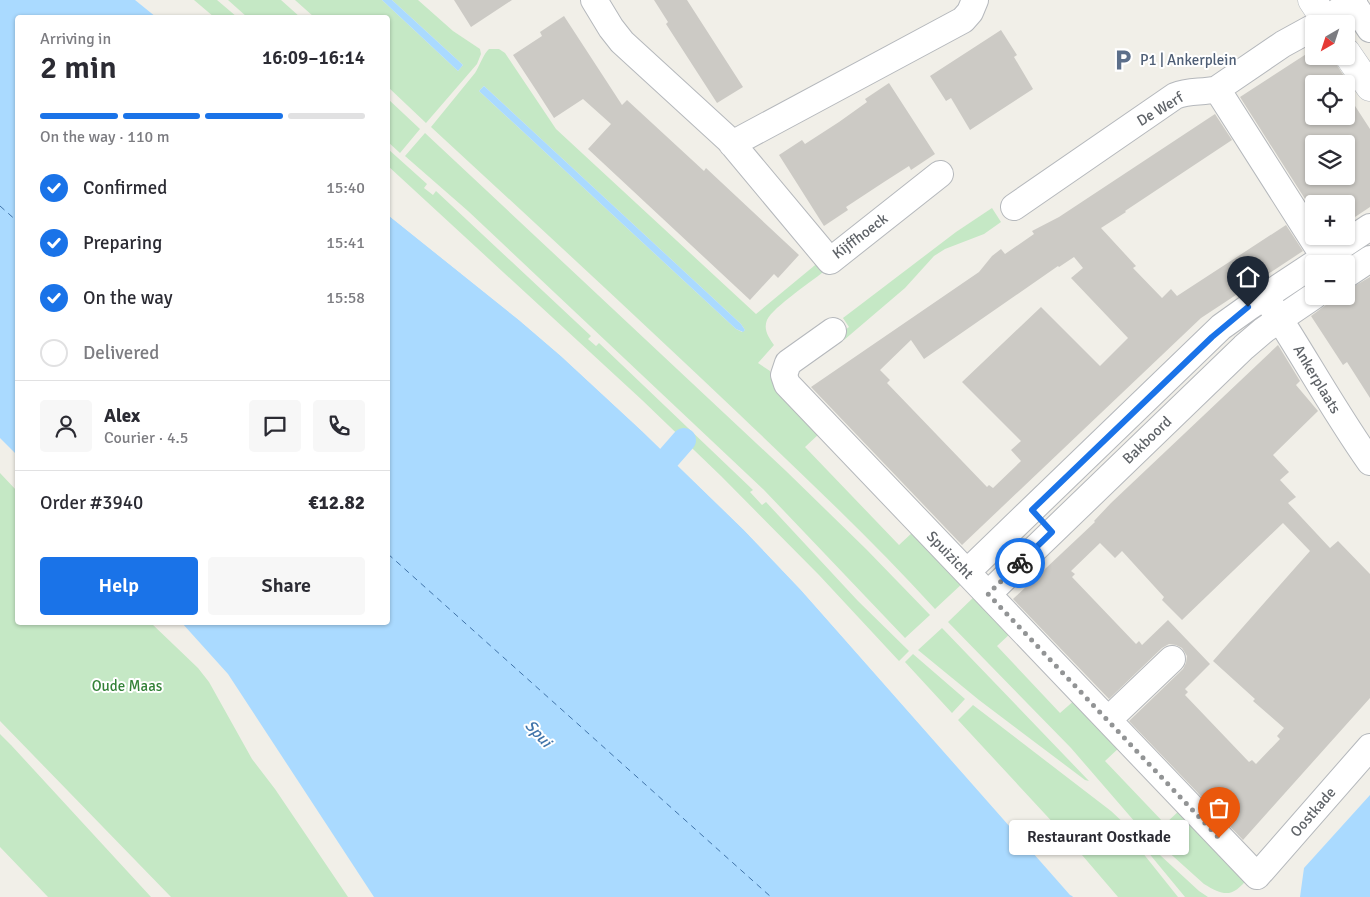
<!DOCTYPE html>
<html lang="en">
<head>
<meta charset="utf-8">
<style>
	:root { --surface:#fff; --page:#f7f7f7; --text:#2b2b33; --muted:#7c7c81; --line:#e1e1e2; --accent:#1a73e8 }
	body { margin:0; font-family:Signika,sans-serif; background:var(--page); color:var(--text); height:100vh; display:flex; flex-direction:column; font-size:19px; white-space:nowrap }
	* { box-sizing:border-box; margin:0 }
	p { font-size:16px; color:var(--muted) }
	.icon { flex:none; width:28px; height:28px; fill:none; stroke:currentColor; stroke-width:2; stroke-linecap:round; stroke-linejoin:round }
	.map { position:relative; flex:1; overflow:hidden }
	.details { position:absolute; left:15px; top:15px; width:375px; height:610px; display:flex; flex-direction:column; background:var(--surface); border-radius:5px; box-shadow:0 1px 4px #0004 }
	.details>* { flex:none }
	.needle { width:32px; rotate:219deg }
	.tools { position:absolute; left:1305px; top:15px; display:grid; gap:10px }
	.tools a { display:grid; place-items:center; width:50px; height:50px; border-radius:5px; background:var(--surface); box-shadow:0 1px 4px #0004; font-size:25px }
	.pin { position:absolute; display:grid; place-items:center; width:42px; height:42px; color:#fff; margin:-51px -21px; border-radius:50% 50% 50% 0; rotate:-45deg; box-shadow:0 0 5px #0007 }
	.pin .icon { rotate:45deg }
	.courier { position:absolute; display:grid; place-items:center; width:50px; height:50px; margin:-25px; border:4px solid #1a73e8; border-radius:50%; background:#fff; color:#222; box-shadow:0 1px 6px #0007 }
	.bubble { position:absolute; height:35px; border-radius:5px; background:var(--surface); box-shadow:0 1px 4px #0004; font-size:16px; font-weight:600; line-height:35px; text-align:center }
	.headline em { font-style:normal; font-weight:600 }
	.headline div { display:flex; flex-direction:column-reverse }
	.headline { display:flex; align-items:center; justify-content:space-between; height:85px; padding:0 25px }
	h1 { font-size:32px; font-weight:600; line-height:38px }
	.bar { display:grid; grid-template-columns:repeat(4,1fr); gap:8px 5px; align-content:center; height:60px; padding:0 25px }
	.bar i { height:6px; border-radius:4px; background:var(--line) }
	.bar .current { background:var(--accent) }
	.bar p { grid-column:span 4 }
	.line { display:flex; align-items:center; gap:12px; padding:0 25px; border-top:1px solid var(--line) }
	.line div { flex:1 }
	.round { display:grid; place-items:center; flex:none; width:52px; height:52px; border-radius:5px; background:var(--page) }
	ol { padding:0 25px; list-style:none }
	li { display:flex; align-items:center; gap:15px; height:55px }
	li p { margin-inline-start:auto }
	li .icon { padding:5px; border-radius:50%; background:var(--accent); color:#fff; stroke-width:4 }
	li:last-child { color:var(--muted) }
	li i { width:28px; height:28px; border:2px solid var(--line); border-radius:50% }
	.action { display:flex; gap:10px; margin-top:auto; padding:10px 25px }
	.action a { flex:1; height:58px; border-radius:5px; background:var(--accent); color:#fff; font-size:20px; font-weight:600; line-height:58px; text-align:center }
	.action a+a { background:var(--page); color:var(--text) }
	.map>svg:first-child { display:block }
</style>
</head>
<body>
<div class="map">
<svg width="1370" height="897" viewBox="0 0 1370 897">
	<rect width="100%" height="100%" fill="#f1efe8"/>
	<path fill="#c5e8c5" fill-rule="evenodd" d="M194,0H217L237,17H214Z
		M228,0H281L300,17H247Z
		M295,0H382L458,71L463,65L392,0H418L453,31L480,49L481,54L477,64L426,123L388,87V18L314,17Z
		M489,49H499L505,53L556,129L756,314L820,261L827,269C814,280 773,307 767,320C763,330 769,338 774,345L758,363L770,371L771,379L773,383L820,433L805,447L899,545L914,531L964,582L935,609C873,541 806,478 739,414C637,317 534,222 431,127L475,73C479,67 484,53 489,49ZM484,86L741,324L745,330L742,332L736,329L479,91Z
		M388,99L420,129L400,153L388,142Z
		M425,133L786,471L866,549L930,615L905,638L764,490L468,211L405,156Z
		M388,149L427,184L424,188L433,195L436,191L591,336L588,339L596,346L599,343L753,490L750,492L762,505L766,502L858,601L909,651L899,661L819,575L721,476L642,400L388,166Z
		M992,208L1001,222L984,234L945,249L934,256L905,288L844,340L839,334L849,327L843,318L956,232Z
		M0,473L17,491L18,622L151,623L198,668L209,682L252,759L275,789L348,897H171L0,721Z
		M977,594L1012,632L997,646L1060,713L1076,699L1121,746L1105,761L1165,824L1181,809L1248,878C1233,897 1225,897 1204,884L1135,822L1071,748L948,622Z
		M942,628L1089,781L1085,780L979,700L918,650Z
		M913,654L965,699L952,713L905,662Z
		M973,705L1111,811L1126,825L1128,832L1134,842L1178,897H1118L1070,841L958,720Z
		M0,734L11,745L151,897H48L0,847Z
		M1135,832L1199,891L1208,897H1185L1133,834Z"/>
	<path fill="#aadaff" d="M0,0H135L156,17L18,18L17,455L0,438Z
		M382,0H392L463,65L458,71Z
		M484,86L741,324L745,330L743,332L736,329L479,91Z
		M388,215L519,320L561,356L642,431L744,530L801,590L1073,897H374L228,674L182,623L388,622Z
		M1370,795V897H1300L1304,868Z"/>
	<path fill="#f1efe8" d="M388,213L520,318L562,354L644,429L746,528L803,588L1075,897L1070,895L801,590L744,530L642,431L561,356L519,320L388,215Z"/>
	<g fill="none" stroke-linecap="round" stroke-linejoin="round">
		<path stroke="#aadaff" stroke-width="24" d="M649,480L684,440"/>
		<path stroke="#4174aa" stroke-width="1" stroke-dasharray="6 5" stroke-linecap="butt" d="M0,206L18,222
			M388,554L771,897"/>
	</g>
	<path fill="#cccac5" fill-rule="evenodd" d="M454,0H512L471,27Z
		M654,0H687L743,87L717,103L666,24L668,22Z
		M564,16L622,105L627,100L704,171L706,168L799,255L778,278L774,274L750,300L588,149L611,124L583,99L554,118L536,90L513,55L542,36L540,32Z
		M1001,30L1017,55L1014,57L1033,89L970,130L951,98L946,101L930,76Z
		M1314,49V56H1331L1344,76L1345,84H1314V116H1346V92L1370,129V207L1346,223V204H1314V213L1240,97ZM1314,144H1346V176H1314Z
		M889,83L935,154L911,170L909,166L884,182L846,207L848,210L824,226L779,155L802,140L805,144L839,122L867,102L865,99Z
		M1215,114L1232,140L1125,211L1126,212L1101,228L1136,266L1133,268L1162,298L1171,289L1177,296L1286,225L1303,251L1201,318L962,545L811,387L979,272L992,256L1001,249L1005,254L1034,234L1032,231L1059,217ZM1074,257L1083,268L1071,278L1128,338L1100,366L1041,307L962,382L1021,441L1011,450L1021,461L993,488L989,485L987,487L887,383L890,380L880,370L911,340L924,359L1058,266L1059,267Z
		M1370,277V398L1347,362L1343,365L1311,316L1338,296H1346V291Z
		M1278,345L1300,381L1296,385L1318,411L1273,455L1289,472L1280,480L1296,497L1288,503L1330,548L1338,541L1370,574V698L1243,840L1129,721L1183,669L1186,663L1187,656L1182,648L1176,645L1169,644L1162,648L1109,699L1013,599L1095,522L1094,521L1111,503ZM1283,523L1310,551L1213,661L1255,699L1253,701L1284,728L1277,736L1280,739L1256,764L1252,760L1249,762L1185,695L1188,692L1185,689L1210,664L1168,620L1142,645L1139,641L1136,644L1072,577L1075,574L1071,571L1100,543L1115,558L1122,551L1164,597L1162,600L1182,620Z"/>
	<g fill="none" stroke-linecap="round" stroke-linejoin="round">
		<g stroke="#b5b8bc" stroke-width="28">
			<path id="street" d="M594,0L611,28L622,42L729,140L830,261L940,174
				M1351,0L1370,29
				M1320,24L1354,0
				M1217,89L1324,257
				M732,144L963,20L970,12L975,0
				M1014,207L1175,96C1190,90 1202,93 1217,89L1283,44L1314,27
				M1314,264L1370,227
				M1346,275L1370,259
				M1270,304C1304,356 1334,411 1370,462
				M833,331L788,363L784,375L787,384L1257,876L1370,747
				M967,572L1221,327L1249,307L1314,264
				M988,594L1244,347L1264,330L1314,296
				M1108,720L1172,659"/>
		</g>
		<g stroke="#b6babf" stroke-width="29">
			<path id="secondary" d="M1312,0L1328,24
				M1346,52L1370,87"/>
		</g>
		<use href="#street" stroke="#fff" stroke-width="26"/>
		<use href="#secondary" stroke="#fff" stroke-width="28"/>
	</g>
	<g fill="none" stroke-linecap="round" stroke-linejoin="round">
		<path stroke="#929495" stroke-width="5" stroke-dasharray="0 9" d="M1020,563L988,594L1219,838"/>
		<path stroke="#1a73e8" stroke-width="6" d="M1020,563L1052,532L1032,510L1212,337L1248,307"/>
	</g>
	<defs>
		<g id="parking-bare" transform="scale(1.725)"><path d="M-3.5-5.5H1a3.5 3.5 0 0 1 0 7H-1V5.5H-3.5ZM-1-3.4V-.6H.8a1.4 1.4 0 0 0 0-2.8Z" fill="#5c6f8a" stroke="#fff" stroke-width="2.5" paint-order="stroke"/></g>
	</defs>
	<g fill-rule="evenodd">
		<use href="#parking-bare" x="1123" y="60"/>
	</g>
	<g text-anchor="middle" stroke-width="4" stroke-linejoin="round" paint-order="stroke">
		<g font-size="15" fill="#4e5e75" stroke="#fff" text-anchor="start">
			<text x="1140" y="65">P1 | Ankerplein</text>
		</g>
		<g font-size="15" fill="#5f6368" stroke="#fff">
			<text transform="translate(1160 109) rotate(-31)" y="5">De Werf</text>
			<text transform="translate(860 236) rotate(-37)" y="5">Kijffhoeck</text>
			<text transform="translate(1317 379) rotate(59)" y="5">Ankerplaats</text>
			<text transform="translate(1147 440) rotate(-44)" y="5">Bakboord</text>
			<text transform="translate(950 555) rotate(46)" y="5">Spuizicht</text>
			<text transform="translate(1313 812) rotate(-49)" y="5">Oostkade</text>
		</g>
		<g font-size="15" fill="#348238" stroke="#fff">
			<text x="127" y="691">Oude Maas</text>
		</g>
		<g font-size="16" font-style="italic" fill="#4174aa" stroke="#fff">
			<text transform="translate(539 733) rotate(47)" y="6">Spui</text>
		</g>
	</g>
</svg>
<div class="tools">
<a><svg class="needle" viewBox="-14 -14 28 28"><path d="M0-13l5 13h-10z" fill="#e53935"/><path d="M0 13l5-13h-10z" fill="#7c7c81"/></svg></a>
<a><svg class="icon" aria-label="locate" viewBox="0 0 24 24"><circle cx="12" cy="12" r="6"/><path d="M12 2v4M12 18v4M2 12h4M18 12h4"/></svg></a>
<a><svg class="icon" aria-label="layers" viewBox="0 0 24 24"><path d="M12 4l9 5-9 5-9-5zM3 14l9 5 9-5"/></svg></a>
<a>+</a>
<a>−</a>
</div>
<div class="pin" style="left:1219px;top:838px;background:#ea580c"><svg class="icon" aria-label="bag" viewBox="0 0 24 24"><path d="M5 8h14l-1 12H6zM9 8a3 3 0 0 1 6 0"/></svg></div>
<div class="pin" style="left:1248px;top:307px;background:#1f2937"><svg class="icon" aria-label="home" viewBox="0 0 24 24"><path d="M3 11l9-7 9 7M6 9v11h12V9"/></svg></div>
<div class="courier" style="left:1020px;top:563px"><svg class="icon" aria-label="bike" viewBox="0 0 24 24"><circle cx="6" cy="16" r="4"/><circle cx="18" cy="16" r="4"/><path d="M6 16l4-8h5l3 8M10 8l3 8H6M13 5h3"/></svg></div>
<div class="bubble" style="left:1009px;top:820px;width:180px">Restaurant Oostkade</div>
<section class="details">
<div class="headline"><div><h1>2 min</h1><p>Arriving in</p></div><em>16:09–16:14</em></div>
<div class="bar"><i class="current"></i><i class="current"></i><i class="current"></i><i></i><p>On the way · 110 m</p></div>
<ol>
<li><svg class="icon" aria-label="check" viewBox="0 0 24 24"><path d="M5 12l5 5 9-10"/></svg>Confirmed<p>15:40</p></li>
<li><svg class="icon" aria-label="check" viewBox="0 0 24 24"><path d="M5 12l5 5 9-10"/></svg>Preparing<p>15:41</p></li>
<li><svg class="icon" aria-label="check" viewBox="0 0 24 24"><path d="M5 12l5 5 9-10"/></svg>On the way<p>15:58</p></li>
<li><i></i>Delivered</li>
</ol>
<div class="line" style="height:90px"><a class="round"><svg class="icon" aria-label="person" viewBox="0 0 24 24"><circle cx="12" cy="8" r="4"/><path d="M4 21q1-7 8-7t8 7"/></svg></a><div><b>Alex</b><p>Courier · 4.5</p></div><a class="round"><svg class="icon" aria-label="chat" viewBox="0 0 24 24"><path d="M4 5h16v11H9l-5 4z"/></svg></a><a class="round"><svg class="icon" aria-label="phone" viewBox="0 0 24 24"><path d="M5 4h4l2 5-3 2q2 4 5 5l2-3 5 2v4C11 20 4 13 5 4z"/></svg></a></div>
<div class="line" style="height:65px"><div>Order #3940</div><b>€12.82</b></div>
<div class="action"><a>Help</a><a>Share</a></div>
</section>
</div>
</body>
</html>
